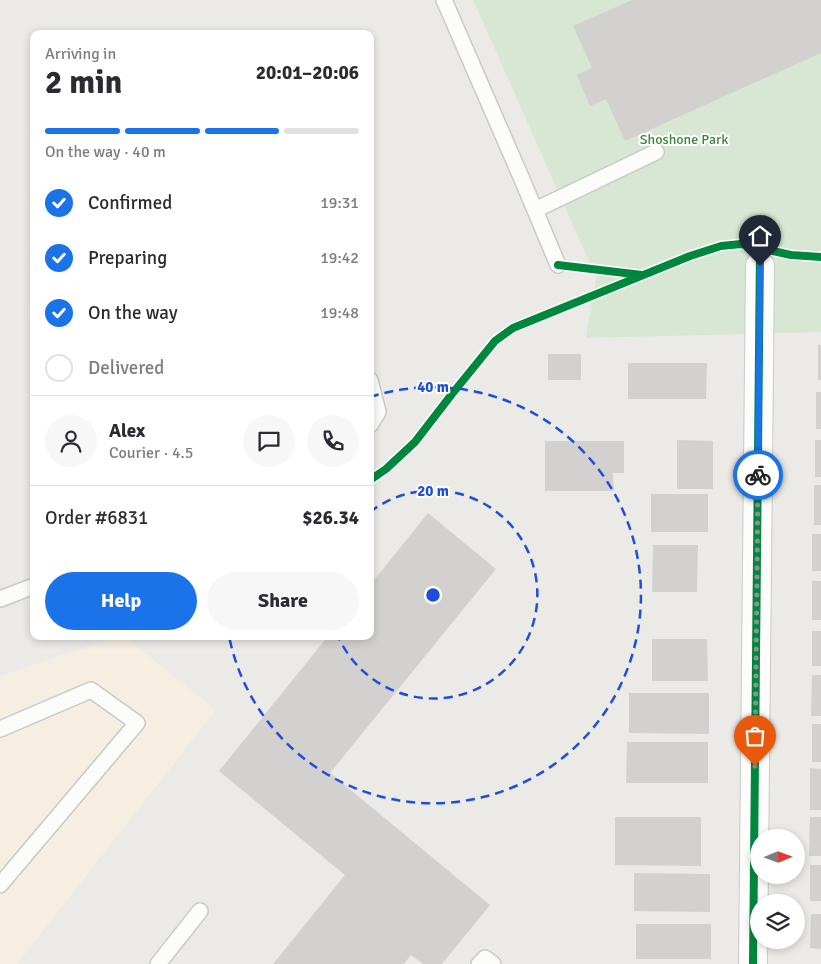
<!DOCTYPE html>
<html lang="en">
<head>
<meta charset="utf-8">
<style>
	:root { --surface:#fff; --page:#f7f7f7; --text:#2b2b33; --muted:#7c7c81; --line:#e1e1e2; --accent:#1a73e8 }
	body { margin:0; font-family:Signika,sans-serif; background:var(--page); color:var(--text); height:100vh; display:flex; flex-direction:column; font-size:19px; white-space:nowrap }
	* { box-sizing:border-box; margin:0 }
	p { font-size:16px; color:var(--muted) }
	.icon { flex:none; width:28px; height:28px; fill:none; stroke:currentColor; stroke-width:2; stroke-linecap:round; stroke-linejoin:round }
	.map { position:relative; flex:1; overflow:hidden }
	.drawer { position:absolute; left:30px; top:30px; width:344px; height:610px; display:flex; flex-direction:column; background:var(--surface); border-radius:10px; box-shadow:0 2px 8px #0003 }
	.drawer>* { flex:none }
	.needle { width:32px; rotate:89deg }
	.buttons { position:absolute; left:750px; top:829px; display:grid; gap:10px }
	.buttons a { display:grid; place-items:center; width:55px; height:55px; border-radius:50%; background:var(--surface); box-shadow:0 2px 8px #0003; font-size:25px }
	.pin { position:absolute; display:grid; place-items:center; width:42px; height:42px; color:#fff; margin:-51px -21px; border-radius:50% 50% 50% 0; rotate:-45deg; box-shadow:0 0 5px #0007 }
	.pin .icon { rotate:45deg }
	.courier { position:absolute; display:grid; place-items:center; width:50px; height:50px; margin:-25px; border:4px solid #1a73e8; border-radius:50%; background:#fff; color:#222; box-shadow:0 1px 6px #0007 }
	.summary em { font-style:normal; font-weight:700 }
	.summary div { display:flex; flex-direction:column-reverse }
	.summary { display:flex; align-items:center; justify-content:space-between; height:85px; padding:0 15px }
	h1 { font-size:32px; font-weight:700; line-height:38px }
	.bar { display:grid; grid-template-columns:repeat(4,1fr); gap:8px 5px; align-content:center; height:60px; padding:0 15px }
	.bar i { height:6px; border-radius:4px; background:var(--line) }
	.bar .on { background:var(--accent) }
	.bar p { grid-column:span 4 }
	.line { display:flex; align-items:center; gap:12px; padding:0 15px; border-top:1px solid var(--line) }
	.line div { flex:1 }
	.round { display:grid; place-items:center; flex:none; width:52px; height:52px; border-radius:26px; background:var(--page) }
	ol { padding:0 15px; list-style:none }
	li { display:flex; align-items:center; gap:15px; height:55px }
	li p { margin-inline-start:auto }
	li .icon { padding:5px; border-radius:50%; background:var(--accent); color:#fff; stroke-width:4 }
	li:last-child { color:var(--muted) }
	li i { width:28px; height:28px; border:2px solid var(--line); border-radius:50% }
	.primary-button { display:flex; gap:10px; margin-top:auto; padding:10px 15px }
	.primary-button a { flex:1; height:58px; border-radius:30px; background:var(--accent); color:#fff; font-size:20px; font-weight:700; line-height:58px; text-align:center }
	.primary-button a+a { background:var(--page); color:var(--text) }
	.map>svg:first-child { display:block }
</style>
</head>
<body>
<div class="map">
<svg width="821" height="964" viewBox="0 0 821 964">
	<rect width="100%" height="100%" fill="#eceae7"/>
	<path fill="#f5eee1" d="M119,636H124L216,710L17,964H0V676Z"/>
	<path fill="#d7e7d3" d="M473,0H821V332L586,338L596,277Z"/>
	<path fill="#d3d1d0" d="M632,0H821V53L625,141L606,99L590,106L577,75L592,68L573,26Z
		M818,345H821V380H818Z
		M548,354H581V380H548Z
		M628,363H707L706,399H628Z
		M816,392H821V429H816Z
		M677,440L713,441V489H677Z
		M815,440H821V477H815Z
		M545,441H624V473H613L614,491H545Z
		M814,485H821V525H814Z
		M651,494H708V532H651Z
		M428,513L496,569L330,773L490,905L442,964H423L411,955L404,964H273L345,875L219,771L328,636H370V585Z
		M812,534H821V571H812Z
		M653,545H698L697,592H652Z
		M812,581H821V620H812Z
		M812,631H821V666H812Z
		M652,639H707L708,681H652Z
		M812,675H821V716H811Z
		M629,693H709V734L629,733Z
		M812,724H821V762H812Z
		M627,742H708V783H626Z
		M810,768L821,769V810H810Z
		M615,817H701V866L615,865Z
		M810,817H821V856H809Z
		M810,865H821V901H810Z
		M634,873L710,874V912L634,911Z
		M811,914H821V949L810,948Z
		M636,924H711V959H636Z"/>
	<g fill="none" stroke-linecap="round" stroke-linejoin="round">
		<g stroke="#c8c9c9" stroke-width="18">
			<path id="service" d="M444,0L521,177L558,265
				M535,210L656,152
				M370,380L378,412L370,425
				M0,599L34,586
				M0,729L91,690L137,723L0,885
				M158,964L200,911
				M479,964L485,958L493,964"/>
		</g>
		<g stroke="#c8c9c9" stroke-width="30">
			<path id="minor" d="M753,964L760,266"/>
		</g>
		<use href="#service" stroke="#fcfcfb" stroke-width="15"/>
		<use href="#minor" stroke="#fcfcfb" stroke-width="28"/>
		<g stroke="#fff" stroke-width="11">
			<path id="cycleway" d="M558,265L642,275
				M370,480L386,469L415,442L452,394L495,341L513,328L690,256L721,246L741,244L791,255L821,257
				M753,964L760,248"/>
		</g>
		<use href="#cycleway" stroke="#00873e" stroke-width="8"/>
	</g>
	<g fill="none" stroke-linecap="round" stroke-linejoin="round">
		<path stroke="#8e9092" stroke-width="5" stroke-dasharray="0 9" d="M755,766L758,475"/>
		<path stroke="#1a73e8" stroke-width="6" d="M758,475L760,266"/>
	</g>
	<g fill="none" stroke="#1d4ed8" stroke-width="2.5" stroke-dasharray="9 6">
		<path d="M370 512A104 104 0 1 1 338 636"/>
		<path d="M370 397A208 208 0 1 1 229 636"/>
	</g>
	<g text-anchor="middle" stroke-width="4" stroke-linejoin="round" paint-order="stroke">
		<g font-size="14" fill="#3d843b" stroke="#fff">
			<text x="684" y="144">Shoshone Park</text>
		</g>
	</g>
	<circle cx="433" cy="595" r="8" fill="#1d4ed8" stroke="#fff" stroke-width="2.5"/>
	<g font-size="15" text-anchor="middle" font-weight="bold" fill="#1d4ed8" stroke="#fff" stroke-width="4" stroke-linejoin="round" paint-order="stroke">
		<text x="433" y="392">40 m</text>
		<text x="433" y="496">20 m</text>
	</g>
</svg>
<div class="buttons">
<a><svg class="needle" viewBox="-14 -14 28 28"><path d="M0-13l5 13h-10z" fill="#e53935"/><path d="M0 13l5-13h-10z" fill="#7c7c81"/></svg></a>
<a><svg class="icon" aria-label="layers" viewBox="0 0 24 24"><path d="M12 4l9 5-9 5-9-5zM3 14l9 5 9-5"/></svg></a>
</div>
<div class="pin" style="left:755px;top:766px;background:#ea580c"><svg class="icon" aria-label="bag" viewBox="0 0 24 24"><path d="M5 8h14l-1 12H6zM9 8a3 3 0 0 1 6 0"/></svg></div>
<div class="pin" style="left:760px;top:266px;background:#1f2937"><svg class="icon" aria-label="home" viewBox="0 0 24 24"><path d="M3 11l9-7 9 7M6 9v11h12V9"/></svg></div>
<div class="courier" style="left:758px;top:475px"><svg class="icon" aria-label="bike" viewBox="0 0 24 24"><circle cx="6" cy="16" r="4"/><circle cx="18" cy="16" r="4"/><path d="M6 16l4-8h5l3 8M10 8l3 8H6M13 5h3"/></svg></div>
<section class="drawer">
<div class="summary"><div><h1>2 min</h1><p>Arriving in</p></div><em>20:01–20:06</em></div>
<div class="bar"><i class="on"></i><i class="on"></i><i class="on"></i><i></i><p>On the way · 40 m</p></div>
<ol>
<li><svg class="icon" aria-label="check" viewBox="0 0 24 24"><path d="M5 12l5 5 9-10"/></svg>Confirmed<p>19:31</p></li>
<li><svg class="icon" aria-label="check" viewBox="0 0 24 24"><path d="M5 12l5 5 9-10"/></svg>Preparing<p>19:42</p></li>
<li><svg class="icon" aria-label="check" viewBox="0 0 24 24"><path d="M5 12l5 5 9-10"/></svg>On the way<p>19:48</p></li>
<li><i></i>Delivered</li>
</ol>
<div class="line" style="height:90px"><a class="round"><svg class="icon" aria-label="person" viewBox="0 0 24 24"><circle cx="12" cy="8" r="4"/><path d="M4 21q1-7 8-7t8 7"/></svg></a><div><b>Alex</b><p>Courier · 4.5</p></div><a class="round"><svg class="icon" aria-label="chat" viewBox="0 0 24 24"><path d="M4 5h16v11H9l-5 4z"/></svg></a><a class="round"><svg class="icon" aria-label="phone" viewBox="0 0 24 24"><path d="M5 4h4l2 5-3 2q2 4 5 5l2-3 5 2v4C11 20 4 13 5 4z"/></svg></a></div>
<div class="line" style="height:65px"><div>Order #6831</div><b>$26.34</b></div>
<div class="primary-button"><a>Help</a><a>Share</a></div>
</section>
</div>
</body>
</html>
